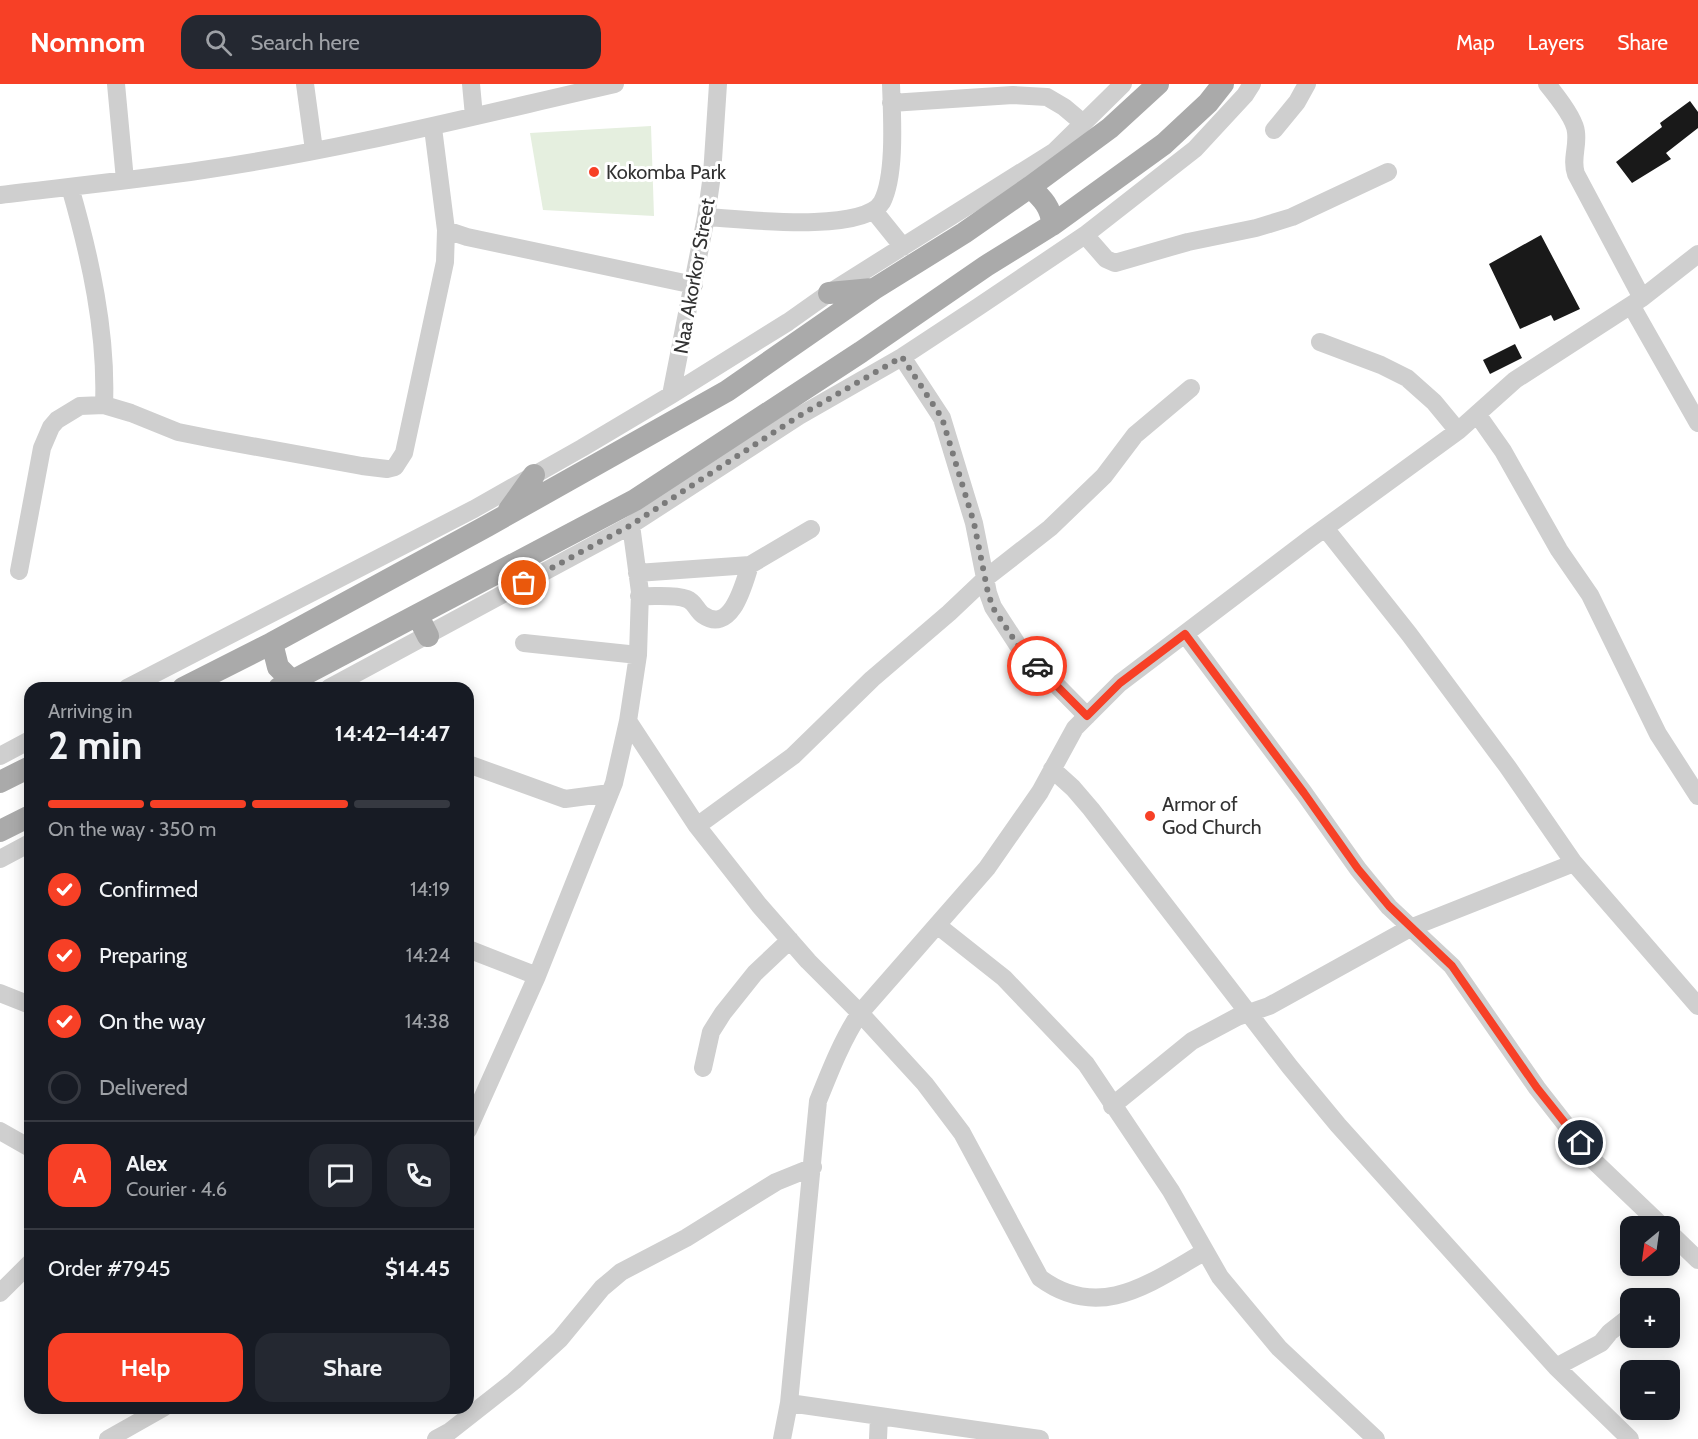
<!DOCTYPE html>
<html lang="en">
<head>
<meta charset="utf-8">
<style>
	:root { --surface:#171b24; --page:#242831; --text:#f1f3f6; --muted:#9ea1a6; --line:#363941; --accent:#f74026 }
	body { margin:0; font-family:Cabin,sans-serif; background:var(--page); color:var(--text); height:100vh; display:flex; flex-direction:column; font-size:22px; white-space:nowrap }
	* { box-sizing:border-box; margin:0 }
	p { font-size:20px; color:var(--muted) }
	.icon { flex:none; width:33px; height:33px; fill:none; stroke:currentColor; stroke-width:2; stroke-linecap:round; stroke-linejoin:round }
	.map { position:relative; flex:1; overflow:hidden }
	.details { position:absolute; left:24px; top:598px; width:450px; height:732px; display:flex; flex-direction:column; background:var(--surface); border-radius:18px; box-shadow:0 3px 15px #0003 }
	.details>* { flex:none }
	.needle { width:39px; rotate:209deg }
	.buttons { position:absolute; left:1620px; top:1132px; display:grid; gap:12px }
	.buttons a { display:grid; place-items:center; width:60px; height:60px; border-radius:12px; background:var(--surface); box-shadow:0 3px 15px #0003; font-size:30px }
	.pin { position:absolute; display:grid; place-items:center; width:51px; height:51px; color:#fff; margin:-26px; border:3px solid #fff; border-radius:50%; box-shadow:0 2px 6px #0007 }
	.courier { position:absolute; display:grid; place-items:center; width:60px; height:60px; margin:-30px; border:4px solid #f74026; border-radius:50%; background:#fff; color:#222; box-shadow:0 2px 8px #0007 }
	.overview em { font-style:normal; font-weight:700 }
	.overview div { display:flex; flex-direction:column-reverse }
	.overview { display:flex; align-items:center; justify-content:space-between; height:102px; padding:0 24px }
	h1 { font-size:39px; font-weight:700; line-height:45px }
	.bar { display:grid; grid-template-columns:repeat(4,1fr); gap:9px 6px; align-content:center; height:72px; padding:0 24px }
	.bar i { height:8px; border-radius:4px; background:var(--line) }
	.bar .selected { background:var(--accent) }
	.bar p { grid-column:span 4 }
	.line { display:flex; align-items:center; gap:15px; padding:0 24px; border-top:2px solid var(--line) }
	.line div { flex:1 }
	.round { display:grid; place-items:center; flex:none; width:63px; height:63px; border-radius:18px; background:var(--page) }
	ol { padding:0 24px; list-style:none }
	li { display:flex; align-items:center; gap:18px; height:66px }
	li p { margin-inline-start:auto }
	li .icon { padding:6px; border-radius:50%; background:var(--accent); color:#fff; stroke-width:4 }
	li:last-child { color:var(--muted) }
	li i { width:33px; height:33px; border:3px solid var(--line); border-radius:50% }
	.primary-button { display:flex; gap:12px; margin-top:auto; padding:12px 24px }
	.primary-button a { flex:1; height:69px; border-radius:18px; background:var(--accent); color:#fff; font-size:24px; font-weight:700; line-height:69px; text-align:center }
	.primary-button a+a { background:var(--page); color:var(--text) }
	header { display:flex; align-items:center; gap:36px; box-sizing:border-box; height:84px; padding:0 30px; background:var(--accent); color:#fff }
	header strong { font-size:28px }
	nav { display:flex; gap:33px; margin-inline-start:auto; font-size:21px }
	.search { width:420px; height:54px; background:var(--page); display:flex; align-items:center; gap:15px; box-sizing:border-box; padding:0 21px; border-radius:18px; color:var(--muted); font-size:22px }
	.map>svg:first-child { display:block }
</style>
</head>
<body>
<header>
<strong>Nomnom</strong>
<div class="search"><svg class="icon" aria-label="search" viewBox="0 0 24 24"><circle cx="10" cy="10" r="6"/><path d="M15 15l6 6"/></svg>Search here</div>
<nav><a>Map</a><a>Layers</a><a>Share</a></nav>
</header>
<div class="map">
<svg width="1698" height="1355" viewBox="0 0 1698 1355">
	<rect width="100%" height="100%" fill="#fff"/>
	<path fill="#e5efdf" d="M651,42L654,132L543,126L530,49Z"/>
	<path fill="#191919" d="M1690,17L1698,28V44L1666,69L1671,75L1632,99L1616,78L1662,43L1660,39Z
		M1541,151L1580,225L1554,237L1551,231L1520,245L1489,180Z
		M1515,260L1522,274L1490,290L1483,276Z"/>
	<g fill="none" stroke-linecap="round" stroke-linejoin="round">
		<path stroke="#cfcfcf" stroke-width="18" d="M116,0L125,96
			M305,0L314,66
			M471,0L474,32
			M1547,0C1556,11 1575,35 1576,48C1578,64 1571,75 1576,90L1642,214
			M891,19L1013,11L1047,13L1064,23L1083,39
			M1274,46L1297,18L1307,0
			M70,103C90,172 107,248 104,321
			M0,111C67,103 135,96 203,86C342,66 478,31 615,0
			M874,127L903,163
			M706,133C740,135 864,150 882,118C896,91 892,31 891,0
			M446,146L467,153L694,201
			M1085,151L1106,175L1115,179L1188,158L1256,144L1292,133L1388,88
			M1631,221L1698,339
			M1320,258L1381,281L1407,294L1434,318L1458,347
			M902,273L942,334L974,439L988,509L993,523L1019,563L1087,632
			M671,311L706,133L712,91L718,0
			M1477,330L1503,367L1559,466L1590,511L1658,650L1698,712
			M1325,444L1409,550L1507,682L1574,779L1698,922
			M19,487L42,364L51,343L57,336L80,322L104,321L131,329L178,348L213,355L362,382L387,385L395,383L404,369L445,178L446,146L433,44
			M637,489L750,481L811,445
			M639,512C654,513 673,510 687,515C695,518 697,527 703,531C732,551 744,499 750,481
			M1185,550L1304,709L1358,785L1389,823L1452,882L1537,1004L1595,1078L1663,1143
			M524,559L638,571
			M127,604L474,425L582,364L671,311L788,238L829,209L1055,67L1123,0
			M329,604L631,441L799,332L902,273L978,223L1085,151L1195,65L1245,11L1252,0
			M628,637L697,742L759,821L808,877L860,929L925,1000L962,1049L1040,1194C1100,1238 1150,1199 1204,1168
			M0,672L30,656
			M468,680L565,715L610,709
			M1052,685L1073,704L1091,725L1290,983L1338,1041L1556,1283L1630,1355
			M697,742L793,672L872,595L949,529L986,494L1050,444L1104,392L1135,351L1191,304
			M0,775L30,759
			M937,841L1004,894L1086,980L1171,1107L1220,1193L1279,1264L1376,1355
			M468,865L537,892
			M0,909L30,921
			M703,984L711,948L723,929L755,889L790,856
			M1112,1022L1192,957L1237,933L1269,922L1410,844L1574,779
			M468,1046L537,892L614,699L628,637L638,571L640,508L631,441
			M0,1047L30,1064
			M1670,1149L1698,1176
			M0,1209L30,1179
			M1556,1283L1601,1259L1610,1248L1628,1234
			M789,1319L1040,1355
			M108,1355L163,1324
			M436,1355L449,1348L514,1297L560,1255L602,1204L621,1188L686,1154L776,1098L813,1083
			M782,1355L789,1319L818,1017C830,987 842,956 860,929L987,784L1040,708L1075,644L1120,599L1311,454L1458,347L1515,296L1642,214L1698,170
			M878,1355L879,1332"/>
		<path stroke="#aaa" stroke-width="22" d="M1030,103C1042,114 1052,124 1052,141
			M829,209L872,205
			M509,426L534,391
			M418,532L428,552
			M272,559L278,583L293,598
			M183,604L272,559L487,442L727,307L874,205L964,149L1030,103L1110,44L1158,0
			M279,604L635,416L861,268L986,182L1052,141L1164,60L1208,19L1223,0
			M0,698L30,683
			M0,747L30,732"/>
	</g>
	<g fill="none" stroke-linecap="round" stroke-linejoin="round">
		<path stroke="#7a7a7a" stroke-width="6" stroke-dasharray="0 10.8" d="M524,499L631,441L799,332L902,273L942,334L974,439L988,509L993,524L1019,563L1037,582"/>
		<path stroke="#f74026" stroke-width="8" d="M1037,582L1087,632L1120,599L1185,550L1304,709L1358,785L1389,822L1452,882L1537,1004L1581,1059"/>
	</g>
	<g fill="#f74026" stroke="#fff" stroke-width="2">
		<circle cx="594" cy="88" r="6"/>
		<circle cx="1150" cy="732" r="6"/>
	</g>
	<g text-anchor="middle" stroke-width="6" stroke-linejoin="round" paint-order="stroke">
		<g font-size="20" fill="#323232" stroke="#fff" text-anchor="start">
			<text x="606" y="95">Kokomba Park</text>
			<text x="1162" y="727">Armor of<tspan x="1162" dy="23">God Church</tspan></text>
		</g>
		<g font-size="20" fill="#323232" stroke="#fff">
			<text transform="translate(694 192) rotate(-80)" y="7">Naa Akorkor Street</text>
		</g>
	</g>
</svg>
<div class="buttons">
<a><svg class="needle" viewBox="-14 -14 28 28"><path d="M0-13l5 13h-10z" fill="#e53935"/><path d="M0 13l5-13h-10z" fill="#9ea1a6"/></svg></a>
<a>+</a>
<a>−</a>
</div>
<div class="pin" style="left:524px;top:499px;background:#ea580c"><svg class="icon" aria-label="bag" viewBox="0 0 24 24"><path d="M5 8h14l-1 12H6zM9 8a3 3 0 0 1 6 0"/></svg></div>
<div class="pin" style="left:1581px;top:1059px;background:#1f2937"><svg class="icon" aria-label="home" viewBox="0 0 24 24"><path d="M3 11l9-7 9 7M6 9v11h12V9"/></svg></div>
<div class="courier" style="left:1037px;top:582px"><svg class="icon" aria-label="car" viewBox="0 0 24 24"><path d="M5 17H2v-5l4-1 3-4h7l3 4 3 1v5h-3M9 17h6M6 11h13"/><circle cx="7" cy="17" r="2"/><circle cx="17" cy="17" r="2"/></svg></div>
<section class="details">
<div class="overview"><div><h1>2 min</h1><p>Arriving in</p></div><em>14:42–14:47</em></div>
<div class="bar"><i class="selected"></i><i class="selected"></i><i class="selected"></i><i></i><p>On the way · 350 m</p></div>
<ol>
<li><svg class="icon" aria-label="check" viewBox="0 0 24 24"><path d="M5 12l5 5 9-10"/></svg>Confirmed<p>14:19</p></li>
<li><svg class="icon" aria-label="check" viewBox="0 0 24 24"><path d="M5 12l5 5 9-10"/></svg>Preparing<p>14:24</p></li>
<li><svg class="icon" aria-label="check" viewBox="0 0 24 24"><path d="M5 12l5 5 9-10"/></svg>On the way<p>14:38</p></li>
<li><i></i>Delivered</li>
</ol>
<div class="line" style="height:108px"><b class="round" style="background:var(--accent);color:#fff">A</b><div><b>Alex</b><p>Courier · 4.6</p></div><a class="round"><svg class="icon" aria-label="chat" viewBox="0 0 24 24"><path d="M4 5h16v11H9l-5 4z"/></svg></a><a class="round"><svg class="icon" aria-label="phone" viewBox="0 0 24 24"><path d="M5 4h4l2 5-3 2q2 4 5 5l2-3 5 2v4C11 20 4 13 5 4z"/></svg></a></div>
<div class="line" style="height:78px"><div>Order #7945</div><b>$14.45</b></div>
<div class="primary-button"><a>Help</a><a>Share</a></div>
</section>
</div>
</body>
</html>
